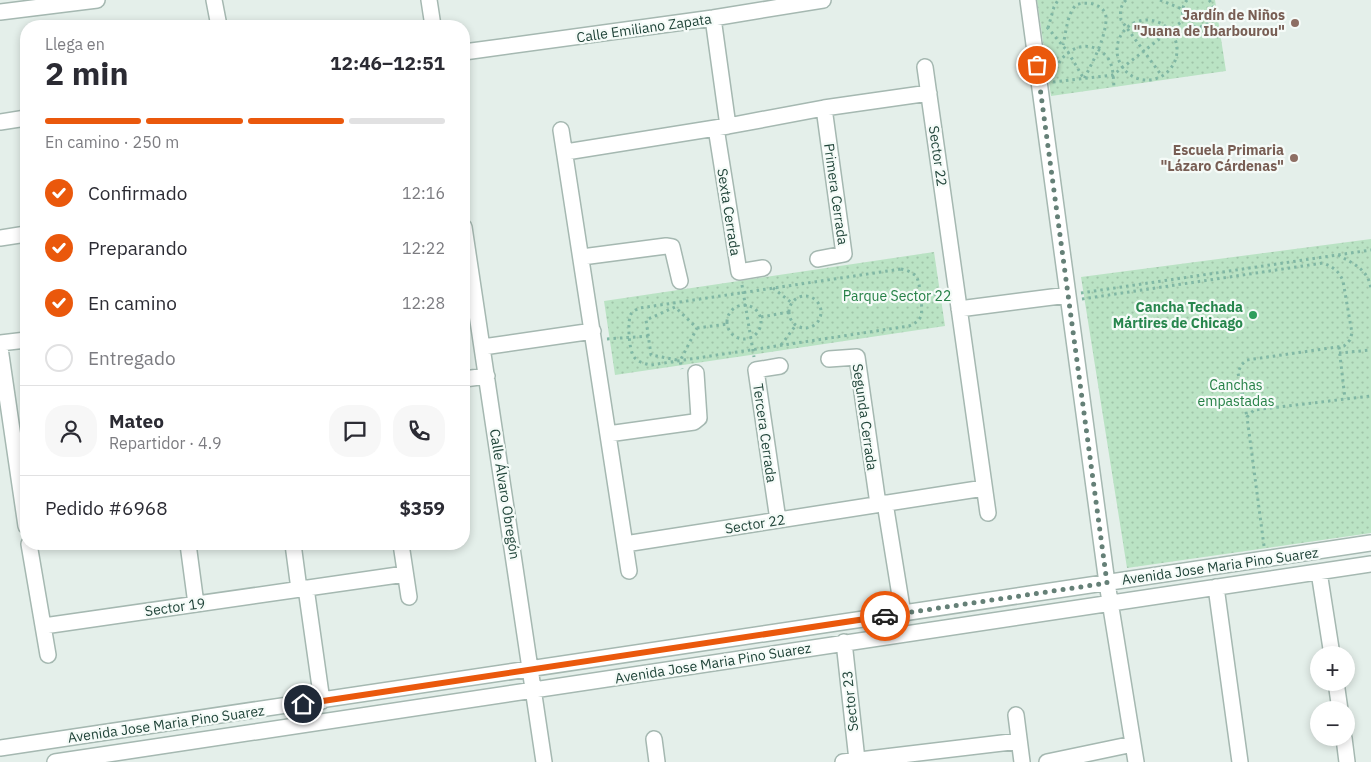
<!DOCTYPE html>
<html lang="es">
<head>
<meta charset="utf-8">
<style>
	:root { --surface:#fff; --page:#f7f7f7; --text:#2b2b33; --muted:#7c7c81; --line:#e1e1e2; --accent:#ea580c }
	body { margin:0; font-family:"IBM Plex Sans",sans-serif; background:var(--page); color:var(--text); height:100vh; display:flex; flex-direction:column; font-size:19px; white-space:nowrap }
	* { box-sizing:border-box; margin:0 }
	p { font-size:16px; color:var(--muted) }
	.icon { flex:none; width:28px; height:28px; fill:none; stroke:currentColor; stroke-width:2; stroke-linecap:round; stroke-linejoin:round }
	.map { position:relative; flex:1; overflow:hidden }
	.side { position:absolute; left:20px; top:20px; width:450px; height:530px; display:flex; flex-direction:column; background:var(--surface); border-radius:20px; box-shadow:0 2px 8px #0003 }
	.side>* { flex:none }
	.fabs { position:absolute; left:1310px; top:646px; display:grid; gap:10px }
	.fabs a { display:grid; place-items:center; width:45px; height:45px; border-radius:50%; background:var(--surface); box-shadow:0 2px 8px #0003; font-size:25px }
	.pin { position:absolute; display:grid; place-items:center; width:42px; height:42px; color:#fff; margin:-21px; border:2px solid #fff; border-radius:50%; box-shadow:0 1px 5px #0007 }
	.courier { position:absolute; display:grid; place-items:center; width:50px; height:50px; margin:-25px; border:4px solid #ea580c; border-radius:50%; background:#fff; color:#222; box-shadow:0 1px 6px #0007 }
	.summary em { font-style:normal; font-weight:700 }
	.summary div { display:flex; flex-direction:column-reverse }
	.summary { display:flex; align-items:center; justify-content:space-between; height:85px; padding:0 25px }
	h1 { font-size:32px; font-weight:700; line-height:38px }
	.bar { display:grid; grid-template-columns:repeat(4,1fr); gap:8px 5px; align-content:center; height:60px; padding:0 25px }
	.bar i { height:6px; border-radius:4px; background:var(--line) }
	.bar .on { background:var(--accent) }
	.bar p { grid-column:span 4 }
	.line { display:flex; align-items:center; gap:12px; padding:0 25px; border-top:1px solid var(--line) }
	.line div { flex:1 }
	.round { display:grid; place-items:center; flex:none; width:52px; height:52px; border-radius:20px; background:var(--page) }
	ol { padding:0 25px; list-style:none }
	li { display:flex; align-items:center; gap:15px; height:55px }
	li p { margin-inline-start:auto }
	li .icon { padding:5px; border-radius:50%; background:var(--accent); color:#fff; stroke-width:4 }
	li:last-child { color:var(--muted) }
	li i { width:28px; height:28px; border:2px solid var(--line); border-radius:50% }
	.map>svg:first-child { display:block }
</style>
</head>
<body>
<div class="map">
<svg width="1371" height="762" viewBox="0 0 1371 762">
	<defs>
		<pattern id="park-dots" width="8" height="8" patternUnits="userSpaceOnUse" patternTransform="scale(1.25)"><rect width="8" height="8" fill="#bae3c4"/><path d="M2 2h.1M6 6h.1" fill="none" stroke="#a0c4a9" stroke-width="1.8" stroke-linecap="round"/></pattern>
	</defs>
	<rect width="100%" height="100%" fill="#e4efea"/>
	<path fill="url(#park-dots)" d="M1037,0H1215L1226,71L1051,96Z
		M1371,239V533L1127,568L1081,277Z
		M934,252L945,326L615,375L604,301Z"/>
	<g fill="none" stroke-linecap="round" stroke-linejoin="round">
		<g stroke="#a5b8b1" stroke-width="18">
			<path id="minor" d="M214,0L219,26
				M429,0L433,26
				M1028,0L1107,583L1136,762
				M0,12L97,0
				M713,18L728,126
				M464,52L713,18L823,0
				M925,67L988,513
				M0,122L26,118
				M716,128L739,272L763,268
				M561,130L629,571
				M566,152L728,126L824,108L929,93
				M464,227L544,762
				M0,238L26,234
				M582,257L666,246L672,247L680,281
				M818,259L844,254L824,108
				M959,309L1068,295
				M0,343L26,340
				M483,347L593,331
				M0,348L26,526
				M829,359L857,357L878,504
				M464,379L487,376
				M608,434L694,422L699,418L696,373
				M885,503L903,614
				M778,520L756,370L780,366
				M29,544L48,655
				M188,544L196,604
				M293,544L299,589
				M401,544L409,597
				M625,544L984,488
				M1319,572L1332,655
				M1216,587L1240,762
				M306,588L322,701
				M44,626L405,574
				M844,642L857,760
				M1336,682L1340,710
				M1016,715L1022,762
				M1344,738L1347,762
				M654,739L657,762
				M0,748L1371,543
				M55,762L1371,564
				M843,762L1019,741
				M1047,762L1133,744"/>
		</g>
		<path stroke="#80b7a4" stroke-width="3" stroke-dasharray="2.5 4" stroke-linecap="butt" d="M1126,0C1120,6 1120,12 1121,20L1162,76
			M1160,0L1182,9
			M1187,0C1183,5 1181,12 1184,18C1194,39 1226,20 1209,0
			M1117 50a30 30 0 1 1 60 0a30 30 0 1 1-60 0Z
			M1047,27L1068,52L1084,79C1093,61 1104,42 1106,21C1108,5 1088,0 1076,5C1067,14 1066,33 1063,45
			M1048,28L1054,7L1058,0
			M1054,75C1060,50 1088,35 1107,57C1114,66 1113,77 1114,87
			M1053,82L1113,75L1185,19
			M1338,255C1354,264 1368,269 1371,289
			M901,269C906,270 912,272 916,276C920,281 923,309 921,316C919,321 914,324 909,326L651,365C645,364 638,362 634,357C629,351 627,321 631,314C633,311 637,309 640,308Z
			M742,285L754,357
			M773,288L792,303
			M1081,293L1371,250
			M921,296L942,293
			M789 312a16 16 0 1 1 32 0a16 16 0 1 1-32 0Z
			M1082,299L1323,263C1333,267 1339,271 1343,281L1352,333L1350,340L1344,346L1247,360L1241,365L1238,373L1247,417
			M727 322a17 17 0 1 1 34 0a17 17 0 1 1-34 0Z
			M761,317L789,312
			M697,328L728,324
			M607,339L649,336
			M781,345L796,325
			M1339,347L1345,399
			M1339,353L1371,350
			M677,360L651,355L646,320L675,307L697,328L680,361L682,369
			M1264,546L1247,417L1254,410L1371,396"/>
		<use href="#minor" stroke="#fff" stroke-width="15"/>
	</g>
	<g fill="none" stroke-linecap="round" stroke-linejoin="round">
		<path stroke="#658077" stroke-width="5" stroke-dasharray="0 9" d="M885,616L1107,583L1037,65"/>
		<path stroke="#ea580c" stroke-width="6" d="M303,704L885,616"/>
	</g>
	<g fill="#8d6e63" stroke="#f5fbf8" stroke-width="2">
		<circle cx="1295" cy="23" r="5"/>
		<circle cx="1294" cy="158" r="5"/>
	</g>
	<circle fill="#2e9e5b" stroke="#f5fbf8" stroke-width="2" cx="1253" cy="315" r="5"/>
	<g text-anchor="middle" stroke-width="4.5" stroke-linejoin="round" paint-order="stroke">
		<g font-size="14" font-weight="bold" fill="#785e54" stroke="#f5fbf8" text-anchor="end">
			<text x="1285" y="20">Jardín de Niños<tspan x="1285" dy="16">"Juana de Ibarbourou"</tspan></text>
			<text x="1284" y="155">Escuela Primaria<tspan x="1284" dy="16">"Lázaro Cárdenas"</tspan></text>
		</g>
		<g font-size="14" fill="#204439" stroke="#f5fbf8">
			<text transform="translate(644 28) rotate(-8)" y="5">Calle Emiliano Zapata</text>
			<text transform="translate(938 156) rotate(82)" y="5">Sector 22</text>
			<text transform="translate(836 194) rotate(82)" y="5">Primera Cerrada</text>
			<text transform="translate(729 212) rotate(81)" y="5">Sexta Cerrada</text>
			<text transform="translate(865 417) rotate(82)" y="5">Segunda Cerrada</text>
			<text transform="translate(765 433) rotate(82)" y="5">Tercera Cerrada</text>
			<text transform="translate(505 494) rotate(81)" y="5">Calle Álvaro Obregón</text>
			<text transform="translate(755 524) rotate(-9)" y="5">Sector 22</text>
			<text transform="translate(1220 566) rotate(-8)" y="5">Avenida Jose Maria Pino Suarez</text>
			<text transform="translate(175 607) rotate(-8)" y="5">Sector 19</text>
			<text transform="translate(713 663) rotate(-9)" y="5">Avenida Jose Maria Pino Suarez</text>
			<text transform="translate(850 701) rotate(-96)" y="5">Sector 23</text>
			<text transform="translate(166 724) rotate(-8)" y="5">Avenida Jose Maria Pino Suarez</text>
		</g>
		<g font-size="14" fill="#258046" stroke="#f5fbf8">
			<text x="897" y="301">Parque Sector 22</text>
			<text x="1236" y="390">Canchas<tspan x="1236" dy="16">empastadas</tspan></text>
		</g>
		<g font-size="14" font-weight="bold" fill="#27864d" stroke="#f5fbf8" text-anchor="end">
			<text x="1243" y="312">Cancha Techada<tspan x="1243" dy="16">Mártires de Chicago</tspan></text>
		</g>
	</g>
</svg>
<div class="fabs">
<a>+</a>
<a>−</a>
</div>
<div class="pin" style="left:1037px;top:65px;background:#ea580c"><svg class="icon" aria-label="bag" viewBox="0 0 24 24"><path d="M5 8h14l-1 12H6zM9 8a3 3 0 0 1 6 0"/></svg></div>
<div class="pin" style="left:303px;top:704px;background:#1f2937"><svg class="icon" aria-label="home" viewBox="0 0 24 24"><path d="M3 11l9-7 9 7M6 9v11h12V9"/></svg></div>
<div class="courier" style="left:885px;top:616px"><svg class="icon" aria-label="car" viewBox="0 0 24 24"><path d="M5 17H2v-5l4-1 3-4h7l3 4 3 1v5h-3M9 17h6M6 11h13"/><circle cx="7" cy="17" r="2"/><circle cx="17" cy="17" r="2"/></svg></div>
<section class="side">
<div class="summary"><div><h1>2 min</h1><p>Llega en</p></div><em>12:46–12:51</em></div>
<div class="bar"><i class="on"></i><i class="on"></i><i class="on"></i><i></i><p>En camino · 250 m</p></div>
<ol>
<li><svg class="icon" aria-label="check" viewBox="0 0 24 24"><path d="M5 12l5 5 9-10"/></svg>Confirmado<p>12:16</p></li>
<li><svg class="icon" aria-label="check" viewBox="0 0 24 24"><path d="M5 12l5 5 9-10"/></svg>Preparando<p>12:22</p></li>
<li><svg class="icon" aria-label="check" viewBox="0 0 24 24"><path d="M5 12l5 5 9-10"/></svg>En camino<p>12:28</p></li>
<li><i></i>Entregado</li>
</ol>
<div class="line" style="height:90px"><a class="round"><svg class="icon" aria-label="person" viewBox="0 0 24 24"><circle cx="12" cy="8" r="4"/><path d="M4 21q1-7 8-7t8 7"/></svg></a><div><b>Mateo</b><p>Repartidor · 4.9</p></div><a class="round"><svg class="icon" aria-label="chat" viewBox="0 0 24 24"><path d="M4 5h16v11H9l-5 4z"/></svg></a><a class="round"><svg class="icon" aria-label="phone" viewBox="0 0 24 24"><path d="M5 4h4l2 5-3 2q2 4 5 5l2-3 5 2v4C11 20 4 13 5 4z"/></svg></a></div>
<div class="line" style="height:65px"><div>Pedido #6968</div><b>$359</b></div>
</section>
</div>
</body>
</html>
